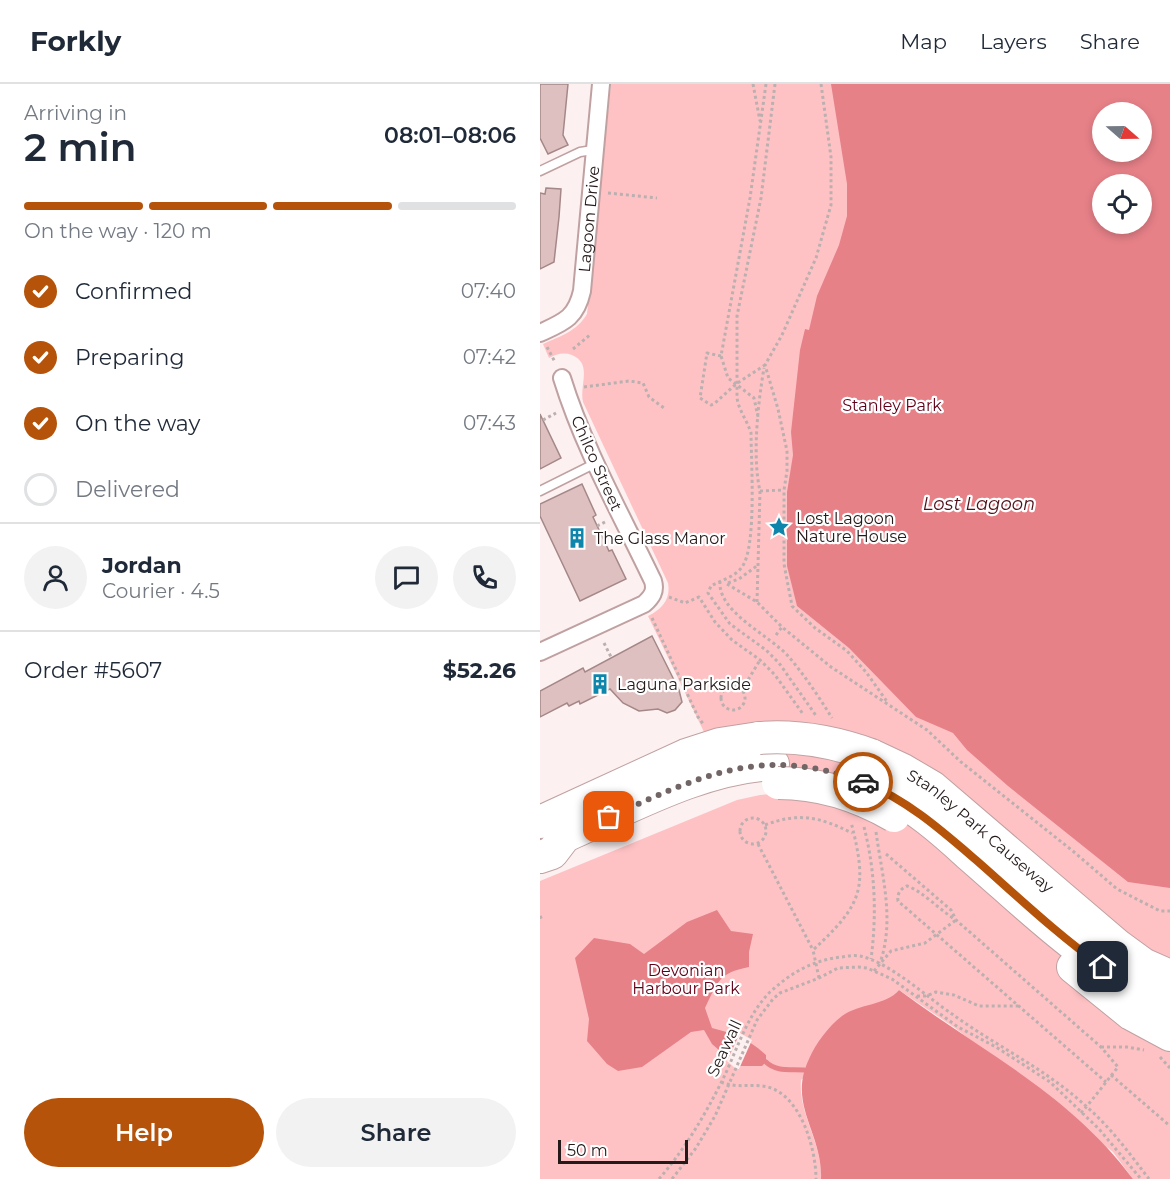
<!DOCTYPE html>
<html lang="en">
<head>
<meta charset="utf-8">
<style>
	:root { --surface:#fff; --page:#f2f2f3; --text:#1f2937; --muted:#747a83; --line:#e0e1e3; --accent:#b45309 }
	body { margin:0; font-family:Montserrat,sans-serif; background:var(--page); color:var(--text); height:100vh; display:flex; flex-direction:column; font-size:22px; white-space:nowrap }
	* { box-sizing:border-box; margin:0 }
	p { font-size:20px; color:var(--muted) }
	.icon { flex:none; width:33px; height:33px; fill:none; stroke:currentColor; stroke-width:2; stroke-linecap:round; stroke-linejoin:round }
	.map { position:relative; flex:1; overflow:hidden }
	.panel { display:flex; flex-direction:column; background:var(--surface); width:540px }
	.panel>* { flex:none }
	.needle { width:39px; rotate:110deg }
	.controls { position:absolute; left:552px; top:18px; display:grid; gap:12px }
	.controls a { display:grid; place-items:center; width:60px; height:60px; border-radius:50%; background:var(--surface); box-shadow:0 3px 9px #0003; font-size:30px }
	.scale { position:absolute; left:18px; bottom:15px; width:130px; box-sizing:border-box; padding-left:6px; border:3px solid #251a1a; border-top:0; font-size:16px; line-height:21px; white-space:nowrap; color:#251a1a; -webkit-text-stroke:4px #fff; paint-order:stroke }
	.pin { position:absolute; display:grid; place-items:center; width:51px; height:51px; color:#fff; margin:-26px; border-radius:12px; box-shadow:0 3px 9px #0006 }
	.courier { position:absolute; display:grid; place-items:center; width:60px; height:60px; margin:-30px; border:4px solid #b45309; border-radius:50%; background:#fff; color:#222; box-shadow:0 2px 8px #0007 }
	.summary em { font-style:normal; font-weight:600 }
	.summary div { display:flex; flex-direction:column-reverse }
	.summary { display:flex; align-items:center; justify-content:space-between; height:102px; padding:0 24px }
	h1 { font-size:39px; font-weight:600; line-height:45px }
	.bar { display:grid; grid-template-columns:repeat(4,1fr); gap:9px 6px; align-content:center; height:72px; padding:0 24px }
	.bar i { height:8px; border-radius:4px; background:var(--line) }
	.bar .active { background:var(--accent) }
	.bar p { grid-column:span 4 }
	.line { display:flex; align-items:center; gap:15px; padding:0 24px; border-top:2px solid var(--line) }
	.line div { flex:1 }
	.round { display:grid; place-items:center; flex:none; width:63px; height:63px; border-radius:32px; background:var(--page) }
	ol { padding:0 24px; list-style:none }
	li { display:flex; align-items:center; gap:18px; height:66px }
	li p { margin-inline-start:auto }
	li .icon { padding:6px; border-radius:50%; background:var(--accent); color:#fff; stroke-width:4 }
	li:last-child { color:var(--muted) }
	li i { width:33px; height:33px; border:3px solid var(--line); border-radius:50% }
	.primary-button { display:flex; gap:12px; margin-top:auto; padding:12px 24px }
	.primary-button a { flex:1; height:69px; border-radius:36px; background:var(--accent); color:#fff; font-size:24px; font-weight:600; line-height:69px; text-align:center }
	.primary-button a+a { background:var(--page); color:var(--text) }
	header { display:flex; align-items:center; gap:36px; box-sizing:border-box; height:84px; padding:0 30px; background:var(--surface); border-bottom:2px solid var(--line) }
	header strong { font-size:28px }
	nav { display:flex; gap:33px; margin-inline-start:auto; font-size:21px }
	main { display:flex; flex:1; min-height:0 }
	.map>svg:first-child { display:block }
</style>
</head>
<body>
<header>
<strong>Forkly</strong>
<nav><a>Map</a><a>Layers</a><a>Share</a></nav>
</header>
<main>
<section class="panel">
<div class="summary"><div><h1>2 min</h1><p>Arriving in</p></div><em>08:01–08:06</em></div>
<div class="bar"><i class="active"></i><i class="active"></i><i class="active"></i><i></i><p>On the way · 120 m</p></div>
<ol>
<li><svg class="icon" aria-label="check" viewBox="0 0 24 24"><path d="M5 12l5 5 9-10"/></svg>Confirmed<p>07:40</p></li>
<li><svg class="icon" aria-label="check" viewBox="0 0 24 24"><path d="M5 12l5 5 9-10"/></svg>Preparing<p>07:42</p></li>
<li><svg class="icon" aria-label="check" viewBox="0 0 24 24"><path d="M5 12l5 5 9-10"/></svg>On the way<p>07:43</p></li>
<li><i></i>Delivered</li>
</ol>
<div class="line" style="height:108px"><a class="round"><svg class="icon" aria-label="person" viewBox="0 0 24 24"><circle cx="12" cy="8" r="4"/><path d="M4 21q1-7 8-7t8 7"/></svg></a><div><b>Jordan</b><p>Courier · 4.5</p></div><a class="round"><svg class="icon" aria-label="chat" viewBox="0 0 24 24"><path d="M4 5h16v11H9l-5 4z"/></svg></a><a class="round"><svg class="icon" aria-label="phone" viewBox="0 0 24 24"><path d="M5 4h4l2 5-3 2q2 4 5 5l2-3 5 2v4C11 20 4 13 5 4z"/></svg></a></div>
<div class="line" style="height:78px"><div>Order #5607</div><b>$52.26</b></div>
<div class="primary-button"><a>Help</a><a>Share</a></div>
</section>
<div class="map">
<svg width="630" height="1095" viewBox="0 0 630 1095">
	<rect width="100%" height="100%" fill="#fdf0f0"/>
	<path fill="#ffc2c4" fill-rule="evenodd" d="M71,0H630V1095H593L573,1068L415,944L359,906L261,996C258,1030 283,1060 281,1095H0V797L197,716L220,711L248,709L214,639L164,648L108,532C122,525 131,515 128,499L43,318C39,301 53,280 32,271C24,268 16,270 9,274L3,260C21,252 37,247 47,230ZM562,28H602V68H562ZM562,100H602V140H562Z"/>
	<path fill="#e78188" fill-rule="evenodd" d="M291,0H630V804L588,798L468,702L427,666L413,649L376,633L309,564L257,522L247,482V408L253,371L251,348L260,266L265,245L269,246L277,212L299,161L307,132V100ZM602,28V68H562V28ZM602,100V140H562V100Z
		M177,826L191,847L213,850L209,868V883C178,889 178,898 165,924L172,944C193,949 210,956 226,971V978L222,982H197L172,960L164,946L151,948L102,983L78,987L67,980L47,957L49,935L35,874L54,854L90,860L104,870L147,838Z
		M359,906C442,968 529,1009 593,1095H281C283,1049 247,1021 269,975C276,959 288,943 302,932C320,919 345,922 359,906Z"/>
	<path fill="#fdf0f0" d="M200,949L212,956L199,985H196L187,977Z"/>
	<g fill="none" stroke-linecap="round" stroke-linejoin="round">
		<path stroke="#e78188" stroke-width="5" d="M226,978C236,988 250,985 264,986"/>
	</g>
	<path fill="#dfc0c0" stroke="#a48787" stroke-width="1.5" d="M0,0H28L23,51L28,61L8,70L0,54Z
		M6,104L21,105L19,133L14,178L0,185V109L5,110Z
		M0,330L21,374L0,385Z
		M42,400L56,431L53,433L69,467L72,466L86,495L40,517L0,432V420Z
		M112,552L139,606L142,618L135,626L127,629L118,625L99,627L83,619L70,605L40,620L39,617L29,622L27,619L0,633V607L43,584L45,588Z"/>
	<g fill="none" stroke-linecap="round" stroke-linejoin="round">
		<g stroke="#c0a1a2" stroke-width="11">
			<path id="lane" d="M0,87L40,68L53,66
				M0,407L56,379"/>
		</g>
		<g stroke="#c0a1a2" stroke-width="20">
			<g id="street">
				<path id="s1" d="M0,249C24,238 36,234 42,207L61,0"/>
				<path d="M0,568L104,520C112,513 116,507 113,497C81,430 44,365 22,294"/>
			</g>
		</g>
		<g stroke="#c0a1a2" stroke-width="34">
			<g id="highway">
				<path id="s2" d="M331,671L363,686L392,703L577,861L603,880L630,892"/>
				<path d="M340,705C374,722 401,745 428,770C491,824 551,887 630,917"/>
				<path d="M0,738L146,671L180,660L219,654"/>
				<path d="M0,773L12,769L25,752C92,723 160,684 233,680"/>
				<path d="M533,883L591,930L630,951"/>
			</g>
		</g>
		<path stroke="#bbafaf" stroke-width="3" stroke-dasharray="3 3" stroke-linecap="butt" d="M213,0L220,37
			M235,0L221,114L197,232V314C199,327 207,336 211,349C211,376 217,463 202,483C195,493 181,496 171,502L168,509L190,540L226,566L239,579L277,633
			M281,0L291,73V121L276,174L242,251L225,281L238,325L247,367V387L244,406V480L252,522L275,544L307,567L326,588L348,619
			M68,109L117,114
			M7,263L15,278
			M33,265L51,250
			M181,272L167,269L160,314L171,321L174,320L196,300L225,281
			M44,303L89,297L103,299L109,313L124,324
			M218,333L214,314L188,294L181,272L210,114L226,0
			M3,336L16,329
			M220,407L244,406
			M57,442L65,438
			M180,497C177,528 231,552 249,573C265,592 279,613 292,634
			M188,499L199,495L218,481
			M187,500L217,518L242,543L291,583L387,646L421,678L534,768L577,805L620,827H630
			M129,513L145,519L159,513L175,538L192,556L220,576L235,591L263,630
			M217,518L220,407C212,372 218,319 224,284
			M112,534L158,633L164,641
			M236,551L242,543
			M64,559L71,573
			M181 614a12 12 0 1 1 24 0a12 12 0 1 1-24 0Z
			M202,606L220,576
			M200 747a13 13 0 1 1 26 0a13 13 0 1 1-26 0Z
			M225,741C259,728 280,733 312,749
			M324,743C335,786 337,830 331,875
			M336,748C342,792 355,836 340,879
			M218,760L273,866
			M346,770L411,826L415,834
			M0,832L2,836
			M334,887L351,867L385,859L416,836
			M279,894L273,866C323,820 328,804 311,738
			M377,912H386L396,908L414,911L439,922H478
			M561,963H587L604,966
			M620,973L630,984
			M571,991L630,1042
			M181,998C198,1005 211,999 228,1003C261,1012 276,1065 276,1095
			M541,1029C554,1014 566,998 578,983L561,963L416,836C401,827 381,806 367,802C360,805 357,810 358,817L566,998
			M119,1095C145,1065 165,1031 183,995C197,966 207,931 230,908C252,888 273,876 302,873C308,872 314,871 320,872C349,878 387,913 412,930C456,962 506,985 547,1023C571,1044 590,1070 609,1095
			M132,1095L156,1064L175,1032L217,936L233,915L240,909L279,894L298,884L318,883L327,884L352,895L418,943L456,963L510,998L559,1045L601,1095"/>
		<use href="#lane" stroke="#fff" stroke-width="8"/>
		<use href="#street" stroke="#fff" stroke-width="16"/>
		<use href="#highway" stroke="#fff" stroke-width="32"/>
		<g stroke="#c0a1a2" stroke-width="34" stroke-linecap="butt">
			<path id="highway-bridge" d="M219,654C257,651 295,658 331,671
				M238,699C280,699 318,711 354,732"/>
		</g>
		<use href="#highway-bridge" stroke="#fff" stroke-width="32"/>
	</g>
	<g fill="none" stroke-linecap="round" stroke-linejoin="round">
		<path stroke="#716565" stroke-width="6" stroke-dasharray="0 10.8" d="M69,733C161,692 221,660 323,698"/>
		<path stroke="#b45309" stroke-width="8" d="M323,698C367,716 400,745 436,776C477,812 518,851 563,883"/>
	</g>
	<defs>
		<g id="sight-bare" transform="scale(1.62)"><path d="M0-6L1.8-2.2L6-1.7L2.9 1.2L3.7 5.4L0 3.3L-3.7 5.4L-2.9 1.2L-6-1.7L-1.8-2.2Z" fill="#0e85aa" stroke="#fff" stroke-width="2.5" paint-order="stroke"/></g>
		<g id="building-bare" transform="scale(1.62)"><path d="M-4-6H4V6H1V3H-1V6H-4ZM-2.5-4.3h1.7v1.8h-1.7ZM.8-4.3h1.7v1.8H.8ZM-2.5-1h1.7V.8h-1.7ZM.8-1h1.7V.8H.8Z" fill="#0e85aa" stroke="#fff" stroke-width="2.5" paint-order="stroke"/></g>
	</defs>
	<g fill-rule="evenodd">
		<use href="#sight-bare" x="239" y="443"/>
		<use href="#building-bare" x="37" y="454"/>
		<use href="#building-bare" x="60" y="600"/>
	</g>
	<g text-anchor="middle" stroke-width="4.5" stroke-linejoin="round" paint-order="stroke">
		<g font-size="16" fill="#251a1a" stroke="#fff">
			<text dy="6" stroke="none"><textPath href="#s1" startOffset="135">Lagoon Drive</textPath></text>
			<text transform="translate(57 379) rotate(66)" y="6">Chilco Street</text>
			<text dy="6" stroke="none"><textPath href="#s2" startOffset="134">Stanley Park Causeway</textPath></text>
			<text transform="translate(184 964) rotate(-65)" y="6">Seawall</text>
		</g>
		<g font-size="16" fill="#600119" stroke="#fff">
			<text x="352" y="327">Stanley Park</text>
			<text x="146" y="892">Devonian<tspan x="146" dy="18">Harbour Park</tspan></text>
		</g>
		<g font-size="16" fill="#251a1a" stroke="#fff" text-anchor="start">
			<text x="256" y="440">Lost Lagoon<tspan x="256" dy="18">Nature House</tspan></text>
			<text x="54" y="460">The Glass Manor</text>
			<text x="77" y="606">Laguna Parkside</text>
		</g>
		<g font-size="18" font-style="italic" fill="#50111a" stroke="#fff">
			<text x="439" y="426">Lost Lagoon</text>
		</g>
	</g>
</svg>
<div class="controls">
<a><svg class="needle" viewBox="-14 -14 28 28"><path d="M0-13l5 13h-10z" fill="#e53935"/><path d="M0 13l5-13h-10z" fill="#747a83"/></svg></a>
<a><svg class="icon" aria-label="locate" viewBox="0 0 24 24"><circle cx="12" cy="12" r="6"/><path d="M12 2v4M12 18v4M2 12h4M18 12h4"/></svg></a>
</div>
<div class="scale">50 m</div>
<div class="pin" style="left:69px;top:733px;background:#ea580c"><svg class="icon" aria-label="bag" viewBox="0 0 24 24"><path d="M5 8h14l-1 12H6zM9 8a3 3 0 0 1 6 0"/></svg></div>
<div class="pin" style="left:563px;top:883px;background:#1f2937"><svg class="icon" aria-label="home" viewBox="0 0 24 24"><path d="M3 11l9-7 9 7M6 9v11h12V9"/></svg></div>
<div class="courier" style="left:323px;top:698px"><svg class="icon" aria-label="car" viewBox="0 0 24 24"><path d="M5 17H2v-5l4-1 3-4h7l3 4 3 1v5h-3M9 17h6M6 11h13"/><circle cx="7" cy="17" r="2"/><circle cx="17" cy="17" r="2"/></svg></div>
</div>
</main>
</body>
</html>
